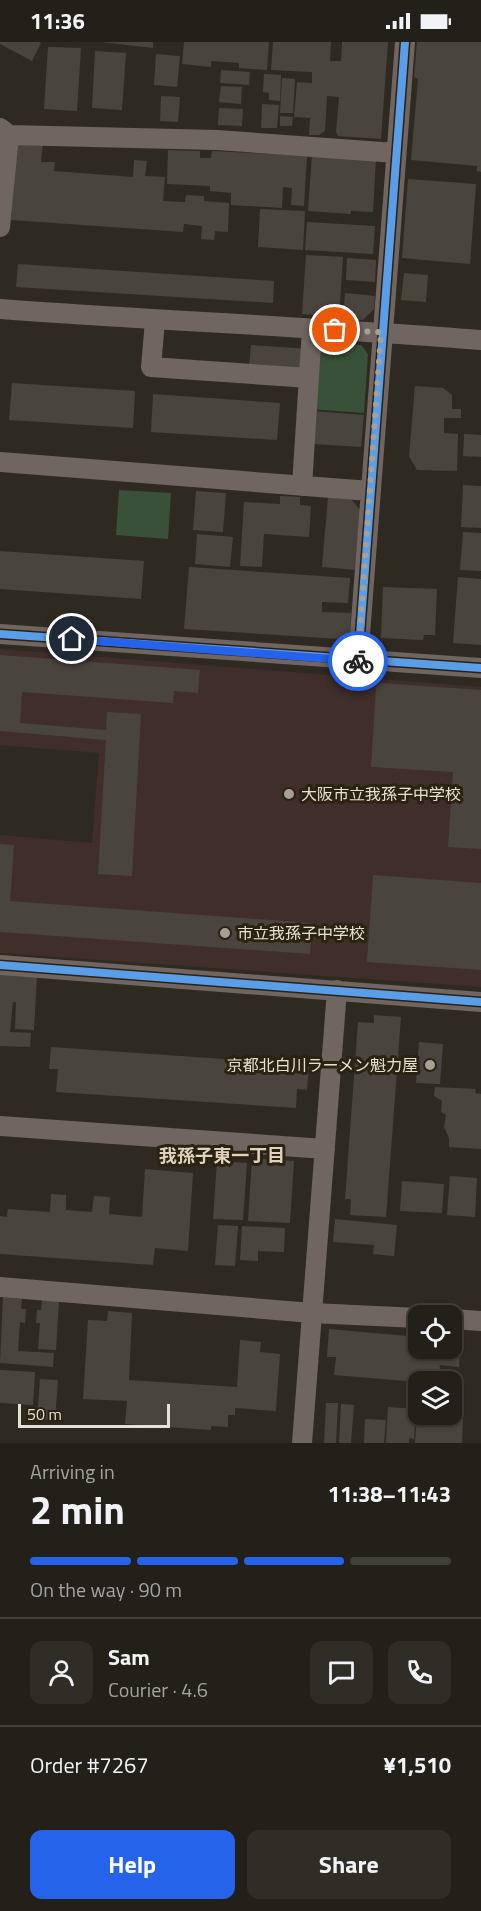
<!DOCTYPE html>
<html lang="en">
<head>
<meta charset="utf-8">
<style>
	:root { --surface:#232019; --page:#2f2d26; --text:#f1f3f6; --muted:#a3a3a2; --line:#403e38; --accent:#2563eb }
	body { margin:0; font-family:"Titillium Web","Noto Sans JP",sans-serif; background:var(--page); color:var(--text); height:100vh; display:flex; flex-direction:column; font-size:22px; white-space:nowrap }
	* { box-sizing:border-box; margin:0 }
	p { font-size:20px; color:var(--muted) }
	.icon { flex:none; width:33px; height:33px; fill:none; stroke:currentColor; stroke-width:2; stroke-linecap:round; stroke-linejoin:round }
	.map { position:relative; height:1401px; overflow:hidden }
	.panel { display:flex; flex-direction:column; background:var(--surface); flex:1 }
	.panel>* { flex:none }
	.controls { position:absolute; left:408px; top:1263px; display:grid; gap:12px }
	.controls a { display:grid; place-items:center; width:54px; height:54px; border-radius:12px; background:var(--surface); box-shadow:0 2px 4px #0004,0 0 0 2px var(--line); font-size:30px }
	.scale { position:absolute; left:18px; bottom:15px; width:152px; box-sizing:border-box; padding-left:6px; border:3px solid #e6e0d5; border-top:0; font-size:16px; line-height:21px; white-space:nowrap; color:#e6e0d5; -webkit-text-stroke:4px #2b2211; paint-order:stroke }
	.pin { position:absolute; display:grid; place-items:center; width:51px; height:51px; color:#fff; margin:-26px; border:3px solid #fff; border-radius:50%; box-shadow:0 2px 6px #0007 }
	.courier { position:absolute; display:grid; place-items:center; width:60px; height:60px; margin:-30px; border:4px solid #2563eb; border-radius:50%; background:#fff; color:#222; box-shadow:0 2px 8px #0007 }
	.headline em { font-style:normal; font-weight:700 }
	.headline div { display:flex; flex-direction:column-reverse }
	.headline { display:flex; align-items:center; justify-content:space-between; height:102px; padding:0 30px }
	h1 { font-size:39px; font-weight:700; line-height:45px }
	.bar { display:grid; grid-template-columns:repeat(4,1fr); gap:9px 6px; align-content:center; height:72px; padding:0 30px }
	.bar i { height:8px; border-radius:4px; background:var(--line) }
	.bar .selected { background:var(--accent) }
	.bar p { grid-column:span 4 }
	.line { display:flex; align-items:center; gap:15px; padding:0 30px; border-top:2px solid var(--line) }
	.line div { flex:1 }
	.round { display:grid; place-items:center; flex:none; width:63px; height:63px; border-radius:12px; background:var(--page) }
	.button { display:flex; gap:12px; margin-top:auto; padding:12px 30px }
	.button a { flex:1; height:69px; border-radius:12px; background:var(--accent); color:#fff; font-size:24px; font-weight:700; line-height:69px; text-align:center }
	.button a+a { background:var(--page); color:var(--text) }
	.status { display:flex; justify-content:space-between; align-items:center; height:42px; padding:0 30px; background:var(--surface); direction:ltr }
	.status svg { height:16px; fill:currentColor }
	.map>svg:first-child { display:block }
</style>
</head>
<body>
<div class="status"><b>11:36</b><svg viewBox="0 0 49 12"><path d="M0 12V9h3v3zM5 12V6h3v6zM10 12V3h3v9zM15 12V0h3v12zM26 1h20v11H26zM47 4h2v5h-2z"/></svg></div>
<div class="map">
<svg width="481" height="1401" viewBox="0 0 481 1401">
	<rect width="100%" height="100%" fill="#2f2a21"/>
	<path fill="#3f2e29" d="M0,607L481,645V945L0,911V793L92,801L99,711L0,703Z"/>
	<path fill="#3a5139" d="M315,300L361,303L368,312L364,371L310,367Z
		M119,448L171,451L168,497L116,493Z"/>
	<path fill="#4a443f" d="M0,0H39L41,1L32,19L0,2Z
		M101,0H153V6Z
		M184,0H269L267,28L239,26V21L211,19V25L182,22Z
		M273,0H331L330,19H341L342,0H388L381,97L338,94L336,90L339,55L327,54L325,89L319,93H309L310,76L294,75L297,40L312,41V30L271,28Z
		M417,0H481V130L477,129V124L411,118L418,37L414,35Z
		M48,5L81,6L77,69L44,67Z
		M95,9L126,11L122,68L92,66Z
		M156,12L180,14L177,45L154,43Z
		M221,28L250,30L249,43L220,41Z
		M264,32L281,33L280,59L269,58V51L263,50Z
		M282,36L295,37L293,71H280Z
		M221,44L242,45L241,62L219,60Z
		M161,54L180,55L178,80L160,79Z
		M262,62L279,63L277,86H261Z
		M219,66L243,67L242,84L218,83Z
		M280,74L293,75L292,84H280Z
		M16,98L43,100L41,120H55L54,129L133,135L134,118L147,119L145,134L165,135L163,159L185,160L186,153L204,154V159L229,161L228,190L215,189L214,198L201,197L202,184L184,182L183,190L11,178Z
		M168,108L200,109V116H211L212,109L307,114L304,164L291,163L292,146L283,145L282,166L231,163V151L210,149V144L167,142Z
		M312,112L376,116L373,170L351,169V172L308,169Z
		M408,137L476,142L470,222L402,216Z
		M260,167L305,169L303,208L258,205Z
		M307,180L375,184L373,212L305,208Z
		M306,213L343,215L339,275L302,272Z
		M347,216L376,218L375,240L346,238Z
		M18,222L274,239L273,261L16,245Z
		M404,231L428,233L426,260L401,258Z
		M345,251L375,254L374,267L363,278L343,276Z
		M251,303L309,307L307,329L249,325Z
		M12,341L135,349L133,386L9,378Z
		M415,344L443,346L452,353V367H461V376H444V391L458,392L457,429L417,428L409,414Z
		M153,352L280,361L277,398L151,390Z
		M313,369L364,373L361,405L314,402Z
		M464,392L481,393V415L463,414Z
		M463,443L481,444V486L461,485Z
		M196,449L226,451L223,490L193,488Z
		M280,454L300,455V463L311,464L309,495L264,492L262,525L240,524L244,460L280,462Z
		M328,455L351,457L360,468L355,528L322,525Z
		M463,490L481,491V529L460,528Z
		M197,492L233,495L230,525L195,522Z
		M0,509L144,519L141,557L0,547Z
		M189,525L350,536L348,561L322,560V570L351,571L350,590L340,597L184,587Z
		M458,535L481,537V603L453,601Z
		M383,545L437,547L435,593H424L423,598L381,596Z
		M0,613L200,628L198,651L174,649L173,661L22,650L20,681L106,688L107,670L141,672L132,834L98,832L106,698L0,689Z
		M381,641L481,648V807L448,805L453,730L371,725L376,645Z
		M0,802L14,803L10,859L312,881L310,912L0,890Z
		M373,833L481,841V928L367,920Z
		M0,931L37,933L34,988L15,987L16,960H13L10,990L31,991L30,1005L0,1004Z
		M374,973L401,975L386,1175L350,1173L351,1157H345L358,980L374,981Z
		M419,1000L443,1002L440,1042L416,1041Z
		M51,1005L309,1023L307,1048L297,1047L296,1066L56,1050L58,1027H49Z
		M435,1045L476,1047L475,1051L481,1052V1107L449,1105V1096L444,1085L446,1073L441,1070L442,1059L434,1054Z
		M252,1116L294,1119L290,1181L248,1179Z
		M217,1119L247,1121L243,1178L213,1177Z
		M145,1127L193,1131L188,1209L155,1206L153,1223L0,1212V1174L7,1175L8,1167L50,1170L51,1152L66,1153V1168L92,1170L94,1154L110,1155L109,1172L142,1175Z
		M450,1134L477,1136L475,1175L447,1173Z
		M402,1139L444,1142L442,1171L400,1169Z
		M335,1177L397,1183L394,1214L373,1212L374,1203L333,1200Z
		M218,1183L238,1184L235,1224L215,1223Z
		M242,1184L285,1186L284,1210L258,1209V1219L240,1218Z
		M3,1255L22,1257L21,1267H26L25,1281L20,1280L18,1309L54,1311L53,1325L0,1321Z
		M42,1257L59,1259L56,1308L38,1307L40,1281H36L37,1268H41Z
		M108,1269L132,1271L129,1338L237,1345L240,1298L261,1300L260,1310L280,1312L276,1369L235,1366V1373H228V1385L211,1384V1388L125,1382L127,1359L83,1357L88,1278L107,1279Z
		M329,1287L418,1295V1306H452V1303H460L459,1325L440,1323L438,1340H418V1347L416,1346L417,1340L334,1333L336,1315H327Z
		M0,1328L35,1330L33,1363L0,1361Z
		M40,1337L58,1338L55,1378L37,1377Z
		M326,1361H338L336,1401H324Z
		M341,1362L354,1363L351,1401H339Z
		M388,1365L416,1367L414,1397L409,1396V1401H386Z
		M417,1374L463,1377L462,1401H415Z
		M365,1377L386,1378L384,1401H364Z"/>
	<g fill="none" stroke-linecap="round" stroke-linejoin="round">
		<path stroke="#706560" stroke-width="20" d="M0,86L9,93L217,98L396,111
			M0,185L9,93
			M0,267C160,279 321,285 481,298
			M155,279L151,325L309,336
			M0,420L370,449
			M302,444L312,287
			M0,592L481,626
			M358,619L405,0
			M0,923L481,960
			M0,1084L325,1107
			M0,1245L312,1271L418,1276
			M452,1277L481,1279
			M302,1401L337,948"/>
		<g stroke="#2b2211" stroke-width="11">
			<path id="cycleway" d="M0,592L481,626
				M358,619L405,0
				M0,923L481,960"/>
		</g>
		<use href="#cycleway" stroke="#5a9eea" stroke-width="8"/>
	</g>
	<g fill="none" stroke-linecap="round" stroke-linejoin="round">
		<path stroke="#a6a096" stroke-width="6" stroke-dasharray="0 10.8" d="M335,288L381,290L358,619"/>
		<path stroke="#2563eb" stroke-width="8" d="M72,597L358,619"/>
	</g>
	<g fill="#a6a096" stroke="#2b2211" stroke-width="2">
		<circle cx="289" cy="752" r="6"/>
		<circle cx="225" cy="891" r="6"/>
		<circle cx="430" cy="1023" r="6"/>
	</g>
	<g text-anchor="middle" stroke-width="6" stroke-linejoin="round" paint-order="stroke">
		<g font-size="16" fill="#e6e0d5" stroke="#2b2211" text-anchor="start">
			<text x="301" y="758">大阪市立我孫子中学校</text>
			<text x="237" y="897">市立我孫子中学校</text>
			<text x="418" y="1029" text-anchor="end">京都北白川ラーメン魁力屋</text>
		</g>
		<g font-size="18" font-weight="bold" fill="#dfd3be" stroke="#2b2211">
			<text x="222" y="1120">我孫子東一丁目</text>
		</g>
	</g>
</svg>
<div class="controls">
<a><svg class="icon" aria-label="locate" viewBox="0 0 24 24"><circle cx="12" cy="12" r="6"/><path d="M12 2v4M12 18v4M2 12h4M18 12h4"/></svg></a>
<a><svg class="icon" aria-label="layers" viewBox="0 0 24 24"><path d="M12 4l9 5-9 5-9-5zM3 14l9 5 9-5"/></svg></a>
</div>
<div class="scale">50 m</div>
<div class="pin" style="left:335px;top:288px;background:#ea580c"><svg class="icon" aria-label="bag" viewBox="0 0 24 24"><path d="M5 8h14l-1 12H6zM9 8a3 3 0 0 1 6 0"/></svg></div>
<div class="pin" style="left:72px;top:597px;background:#1f2937"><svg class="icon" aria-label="home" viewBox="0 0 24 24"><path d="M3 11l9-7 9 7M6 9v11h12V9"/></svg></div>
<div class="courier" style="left:358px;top:619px"><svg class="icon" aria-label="bike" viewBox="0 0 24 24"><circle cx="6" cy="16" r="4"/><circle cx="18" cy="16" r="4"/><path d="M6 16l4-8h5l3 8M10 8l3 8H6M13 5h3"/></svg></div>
</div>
<section class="panel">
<div class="headline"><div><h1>2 min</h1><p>Arriving in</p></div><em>11:38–11:43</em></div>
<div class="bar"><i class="selected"></i><i class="selected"></i><i class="selected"></i><i></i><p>On the way · 90 m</p></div>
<div class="line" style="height:108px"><a class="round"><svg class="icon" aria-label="person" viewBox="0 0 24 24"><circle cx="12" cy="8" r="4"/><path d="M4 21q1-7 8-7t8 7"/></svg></a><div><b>Sam</b><p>Courier · 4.6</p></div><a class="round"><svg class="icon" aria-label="chat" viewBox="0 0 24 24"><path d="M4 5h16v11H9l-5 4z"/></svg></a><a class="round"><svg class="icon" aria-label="phone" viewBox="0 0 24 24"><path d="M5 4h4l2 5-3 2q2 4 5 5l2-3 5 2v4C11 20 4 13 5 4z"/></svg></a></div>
<div class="line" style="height:78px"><div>Order #7267</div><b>¥1,510</b></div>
<div class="button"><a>Help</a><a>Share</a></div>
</section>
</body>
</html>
